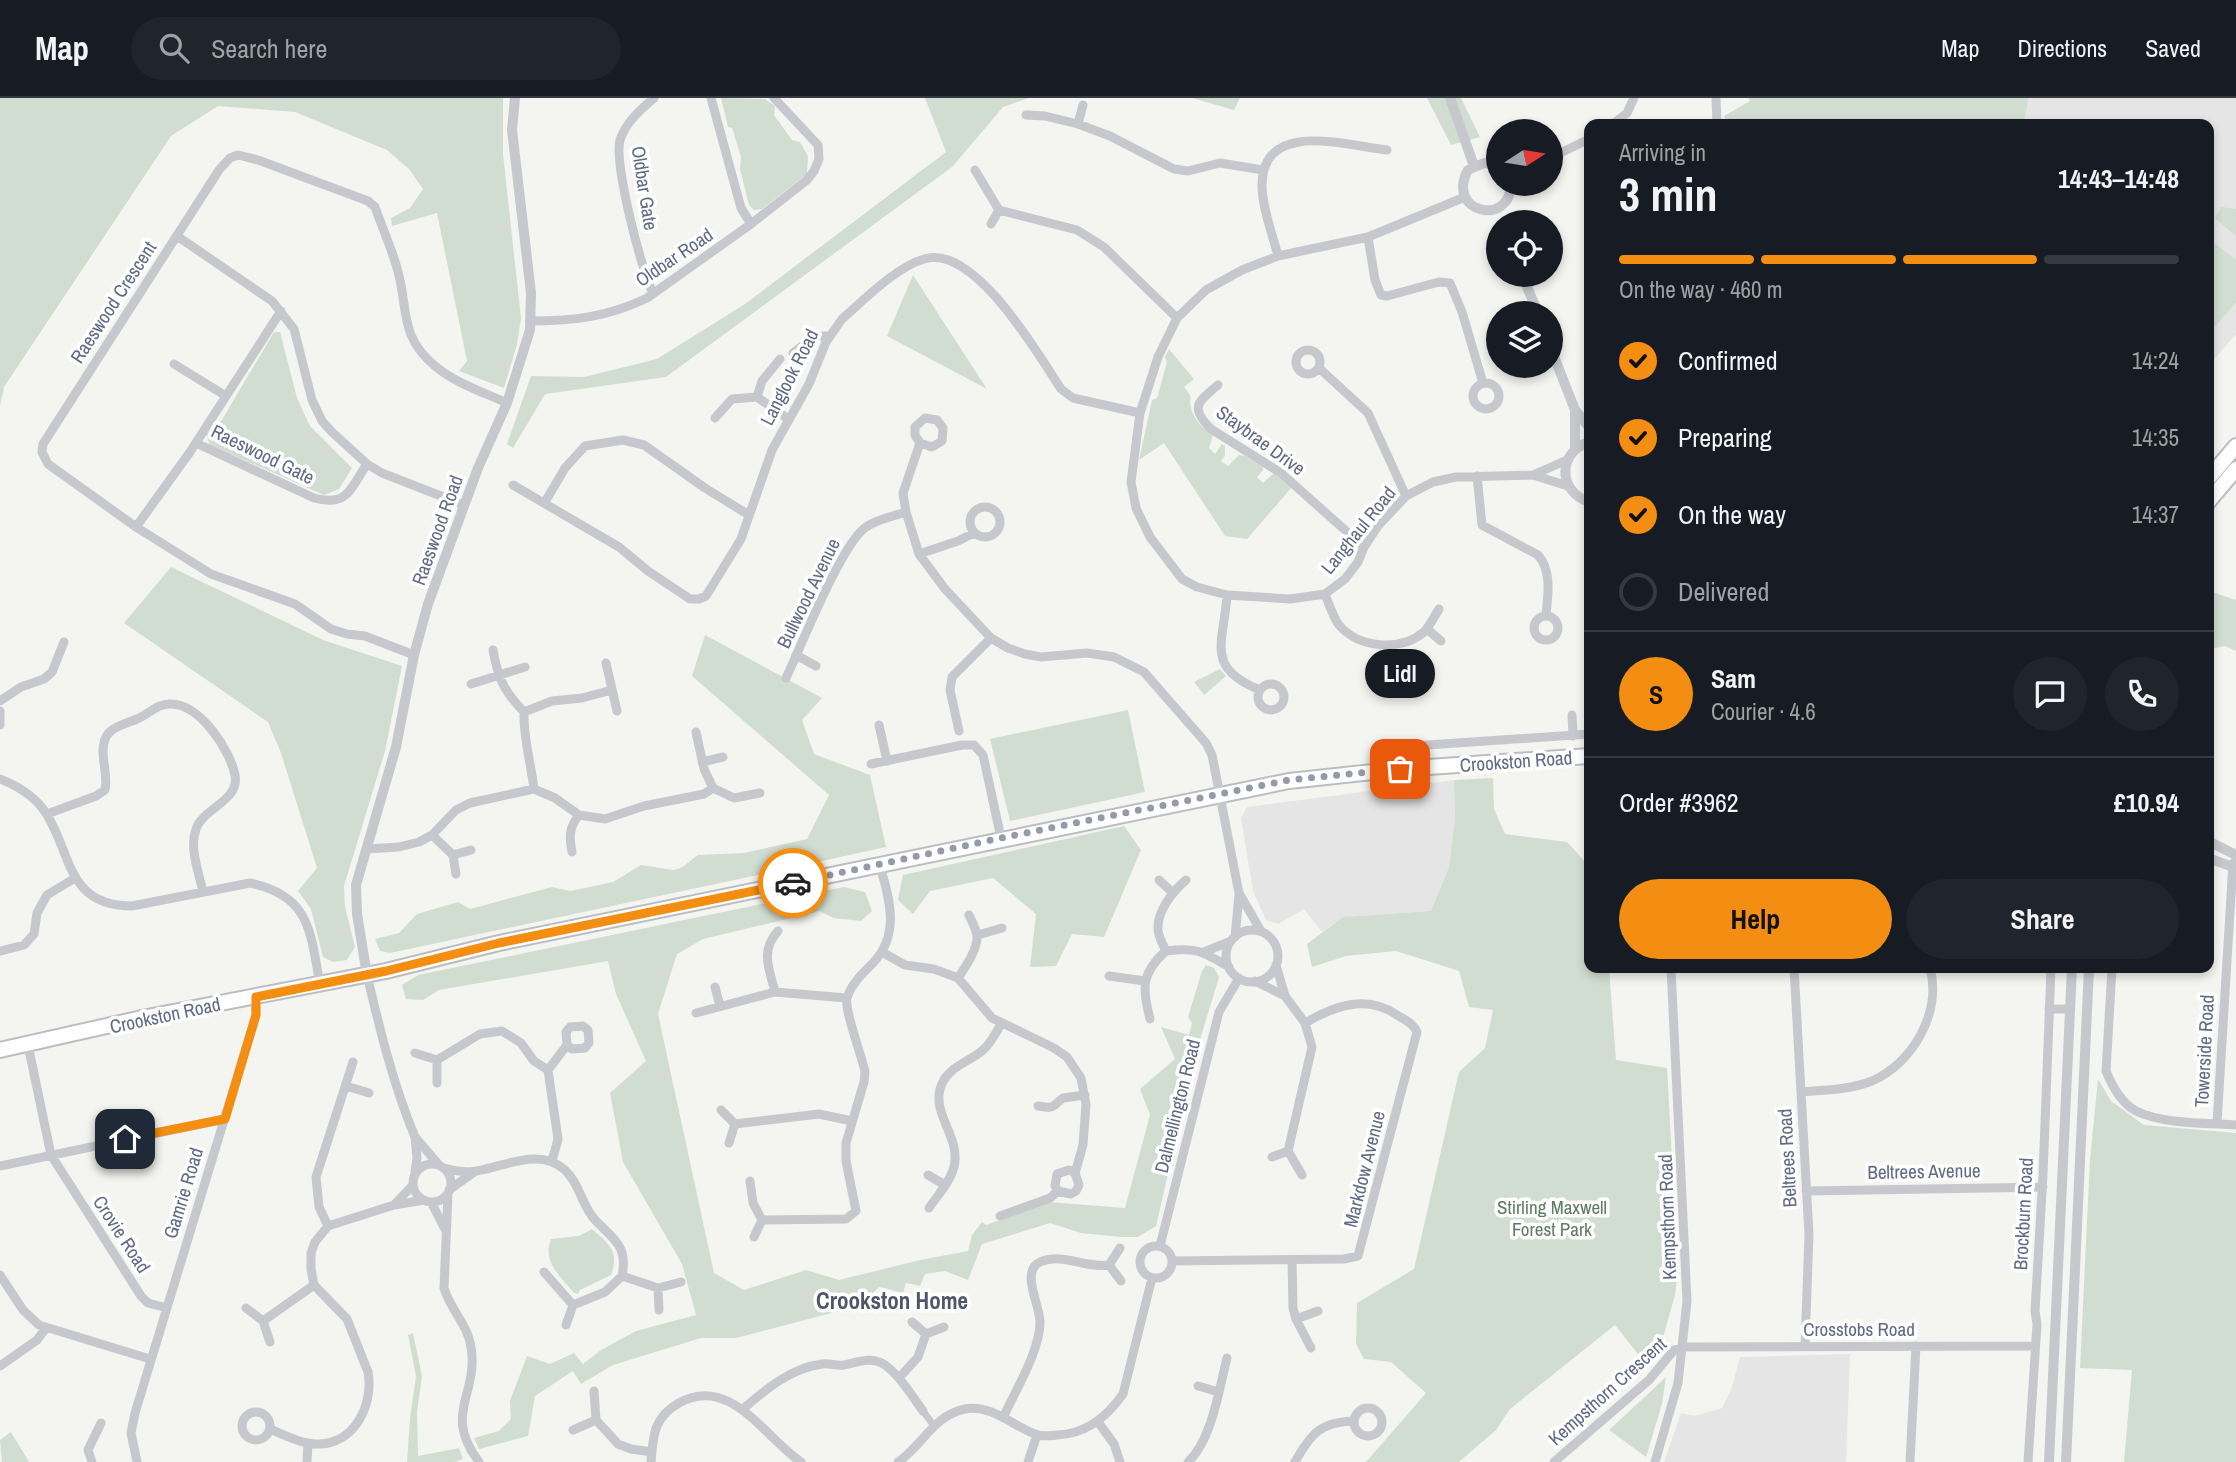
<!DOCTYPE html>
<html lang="en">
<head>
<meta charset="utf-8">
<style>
	:root { --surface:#171b24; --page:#20242c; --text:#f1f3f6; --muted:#9ea1a6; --line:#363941; --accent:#f38e12 }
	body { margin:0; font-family:"Archivo Narrow",sans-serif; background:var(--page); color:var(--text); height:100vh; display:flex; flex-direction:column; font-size:26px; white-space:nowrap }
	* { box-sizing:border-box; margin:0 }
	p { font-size:23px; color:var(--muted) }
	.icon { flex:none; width:38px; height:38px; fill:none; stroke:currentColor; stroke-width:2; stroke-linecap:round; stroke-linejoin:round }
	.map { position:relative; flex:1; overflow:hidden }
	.details { position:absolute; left:1584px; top:21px; width:630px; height:854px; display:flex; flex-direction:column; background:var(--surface); border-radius:14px; box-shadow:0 4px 10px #0003 }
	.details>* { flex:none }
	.needle { width:46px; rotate:78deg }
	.controls { position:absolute; left:1486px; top:21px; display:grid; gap:14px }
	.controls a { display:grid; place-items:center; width:77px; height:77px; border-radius:50%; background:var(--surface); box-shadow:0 4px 10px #0003; font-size:35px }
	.pin { position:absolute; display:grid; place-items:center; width:60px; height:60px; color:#fff; margin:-30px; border-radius:14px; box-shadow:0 4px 10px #0006 }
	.courier { position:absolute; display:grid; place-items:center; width:70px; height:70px; margin:-35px; border:5px solid #f38e12; border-radius:50%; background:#fff; color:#222; box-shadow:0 2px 9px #0007 }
	.bubble { position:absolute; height:49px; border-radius:24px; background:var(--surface); box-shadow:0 4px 10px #0003; font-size:23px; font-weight:700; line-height:49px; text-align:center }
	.summary em { font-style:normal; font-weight:700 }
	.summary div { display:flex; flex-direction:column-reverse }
	.summary { display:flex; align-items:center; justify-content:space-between; height:119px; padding:0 35px }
	h1 { font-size:46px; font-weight:700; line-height:52px }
	.bar { display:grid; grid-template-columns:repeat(4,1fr); gap:10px 7px; align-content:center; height:84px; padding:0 35px }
	.bar i { height:9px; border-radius:5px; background:var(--line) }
	.bar .on { background:var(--accent) }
	.bar p { grid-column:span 4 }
	.line { display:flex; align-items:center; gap:18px; padding:0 35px; border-top:2px solid var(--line) }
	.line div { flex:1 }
	.round { display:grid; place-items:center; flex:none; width:74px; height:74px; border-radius:37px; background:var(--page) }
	ol { padding:0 35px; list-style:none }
	li { display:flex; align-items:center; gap:21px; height:77px }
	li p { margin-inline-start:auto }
	li .icon { padding:7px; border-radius:50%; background:var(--accent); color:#111; stroke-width:4 }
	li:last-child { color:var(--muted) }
	li i { width:38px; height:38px; border:4px solid var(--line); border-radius:50% }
	.button { display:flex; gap:14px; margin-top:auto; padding:14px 35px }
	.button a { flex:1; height:80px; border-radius:42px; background:var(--accent); color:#111; font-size:28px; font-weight:700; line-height:80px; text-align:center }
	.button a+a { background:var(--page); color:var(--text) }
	header { display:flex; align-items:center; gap:42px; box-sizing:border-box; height:98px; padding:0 35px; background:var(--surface); border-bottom:2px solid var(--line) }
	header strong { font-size:33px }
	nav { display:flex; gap:38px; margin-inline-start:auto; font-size:24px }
	.search { width:490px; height:63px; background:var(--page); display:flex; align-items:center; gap:18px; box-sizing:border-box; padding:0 24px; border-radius:38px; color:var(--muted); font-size:26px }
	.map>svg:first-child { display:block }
</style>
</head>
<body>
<header>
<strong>Map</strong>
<div class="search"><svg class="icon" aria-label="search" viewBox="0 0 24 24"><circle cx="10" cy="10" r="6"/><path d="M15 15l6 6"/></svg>Search here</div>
<nav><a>Map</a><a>Directions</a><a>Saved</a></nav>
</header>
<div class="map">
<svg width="2236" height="1364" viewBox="0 0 2236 1364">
	<rect width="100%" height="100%" fill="#f4f5f0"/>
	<path fill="#e4e5e4" d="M2024,0H2236V236L2209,267L2208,26H2018Z
		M1454,682L1455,720L1449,769L1431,813L1343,819L1322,834L1304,811L1278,826L1266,822L1253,793L1241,720L1247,709Z
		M1850,1256L1846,1364H1664L1681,1315L1695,1318L1722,1310L1731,1292L1740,1259Z"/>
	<path fill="#d2ddd1" d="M0,0H503V56L521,220L517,246L504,290L459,273L467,263L437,115L392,128L391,120L410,110L423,91L409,71L387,52L295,14L218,8L171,38L4,289L0,308Z
		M721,0L765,1L775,8L774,17L792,42L800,44L808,58L807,76L762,111L754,112L749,107L740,71L741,59L732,30L728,29Z
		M925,0H1029L1003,9L952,69L666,279L545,296L513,350L507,346L531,278L584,279L657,261L745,206L946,54Z
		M1192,0H1240L1234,12Z
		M1427,0H1461L1480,39L1451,47Z
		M1749,0H2028L2024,26H1727L1724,18L1750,3Z
		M2221,109L2236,111V138L2215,120Z
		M2214,145L2236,162V204L2209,236V149Z
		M913,177L987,291L887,238Z
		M274,234H280L297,300L310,328L352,370L339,391L324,397L210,347L206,336L220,325Z
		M1169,251L1194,281L1184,289C1195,302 1188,297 1191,310C1194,322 1203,330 1213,338L1209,350L1215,356L1222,346L1225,348V357L1221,363L1228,368L1239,357L1245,358L1263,369V372L1257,379L1263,385L1274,375L1292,389L1247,441L1225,438L1164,345L1139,362L1152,302L1157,300L1167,264L1165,259Z
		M171,469L323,542L402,568L385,653L344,788L345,809L355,849L347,862L333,864L323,859L311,811L298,793L317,770L281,655L268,624L124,525Z
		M2209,493L2236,502V553L2225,548L2209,551Z
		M705,537L822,600L802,622L814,656L870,677L886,749L804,767L802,769L767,775L390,855L380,853L375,841L399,835L417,816L458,804L470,811L552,789L570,793L613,784L641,767L673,772L681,770L698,757L744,755L807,741L829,697L692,578Z
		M1220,571L1226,578L1204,597L1194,584Z
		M1128,612L1145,694L1010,723L990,641Z
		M1493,680L1494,711L1505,736L1567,744L1589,768V870H1609L1616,962L1667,970L1678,1171L1675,1197L1664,1236L1645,1265L1615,1227L1510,1311L1496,1332L1459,1364H1366L1426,1295L1391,1264L1364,1261L1356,1246L1357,1205L1414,1171L1459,974L1485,950L1493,912L1469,909L1459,873L1396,853L1346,858L1312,869L1307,846L1343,819L1431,813L1449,769L1455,720L1454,682Z
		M1124,728L1141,752L1104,839L1072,836L1056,868L1030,869L1036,816L993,780L930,793L913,816L898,802L903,777Z
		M844,789L865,794L872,813L861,823L833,820L820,813L703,841L677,856L658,916L714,1175L744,1192L806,1172L839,1182L920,1162L968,1153L972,1137L982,1124L986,1127L1049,1104L1125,1110L1150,1017L1140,991L1175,961L1161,929L1189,937L1192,925L1188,919L1202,873L1206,867L1214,870L1219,879L1196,955L1156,1128L1138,1139H1122L1081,1135L1050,1125L982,1146L968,1182L945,1173L925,1176L920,1188L906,1185L903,1195L879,1189L862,1207L736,1240H701L613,1267L581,1286L573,1273L535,1298L528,1338L479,1351L474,1340L499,1333L511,1321L510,1303L527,1258L550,1266L574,1255L583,1266L601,1252L636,1233L696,1217L682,1166L623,1064L610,995L646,963L616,896L608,863L439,892L423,902L406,901L402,887L418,877Z
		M2098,981L2111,1003L2144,1027L2236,1035V1364H2124L2132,1272L2080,1270L2090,1061Z
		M592,1131C609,1146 620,1153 611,1177L580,1192L578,1196L574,1195C560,1178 542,1164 551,1141L579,1138Z
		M413,1235L422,1278L417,1314L418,1358L459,1350L463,1361L455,1364H407L410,1320L416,1278L408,1237Z
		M1666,1279L1662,1306L1646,1359L1609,1332Z
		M11,1334L29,1364H2L0,1342Z"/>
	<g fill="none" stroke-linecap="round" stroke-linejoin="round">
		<g stroke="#bbbdc2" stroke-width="18">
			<path id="primary" d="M2208,381L2236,348
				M2208,404L2236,371
				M0,952L142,920L386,873L499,845L1289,683L1400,671L1589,658"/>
		</g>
		<path stroke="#c7c8cd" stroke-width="7" d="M923,1313L934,1328"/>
		<path stroke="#c7c8cd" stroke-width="9" d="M1716,0L1717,26
			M1026,17L1045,18L1078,26L1110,38L1174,71L1188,73L1220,65L1263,72
			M1078,26L1083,7
			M1613,26L1627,15L1634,0
			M1550,60L1589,41
			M975,72L999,112L1077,132L1104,149L1177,220
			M1465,99L1368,139L1278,158L1242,172L1206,192L1177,220L1158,259L1140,315L1131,384L1136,410L1150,439L1182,481L1197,489L1227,497L1290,501L1325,496L1345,481L1358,464L1364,449L1378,428L1406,398L1433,384L1456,379L1533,377L1567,362
			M751,126L807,82L814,73L819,61L818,47L774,0
			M991,126L999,112
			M177,138L272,203L294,231L312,302L322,323L332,334L367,366L382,375L464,407
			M1368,139L1375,182L1381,197L1387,198L1439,184L1450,185L1462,214L1483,285
			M1278,158C1273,138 1262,109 1262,88C1262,21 1345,47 1387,52
			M653,195C641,172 614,65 620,42C626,24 641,11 654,0
			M530,223C573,223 608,219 647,200L751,126L741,110L711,0
			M1296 264a12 12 0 1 1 24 0a12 12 0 1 1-24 0Z
			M793,255L815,238H830
			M174,266L226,298
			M1319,270L1368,315L1406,398
			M1473 298a13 13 0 1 1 26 0a13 13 0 1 1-26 0Z
			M1218,287C1198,304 1189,309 1211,331L1281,375L1364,449
			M757,299L762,283L780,261
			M715,320L732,301L757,299L788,321
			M196,345L314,400C348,409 350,391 367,366
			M920,345L932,349L942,343L943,330L937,322L925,320L915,329V337L920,345L903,395L906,414L919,456L945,491L991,540L1008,550L1025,556L1041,559L1087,555L1114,559L1144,574L1206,645L1212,657L1239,795L1261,833
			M1533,377L1568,388
			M1477,378L1482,427L1538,457C1552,473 1548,497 1546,517
			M513,387L619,449L648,473L690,501H699L706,498L741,441L772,352L809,286L826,244L842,221C864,202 896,169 924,161C974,145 1038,256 1061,291L1073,300L1140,315
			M545,404L565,370L585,348L623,342L644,347L705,390L749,417
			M970 424a15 15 0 1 1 30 0a15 15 0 1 1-30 0Z
			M136,429L190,354L281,213
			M919,456L958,443L974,435
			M1325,496C1329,506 1333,519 1339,527C1358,550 1401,554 1424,534C1430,528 1434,519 1439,511
			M1227,497C1224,545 1204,569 1260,592
			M1534 530a12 12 0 1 1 24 0a12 12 0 1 1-24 0Z
			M1427,531L1441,543
			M493,552C498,581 504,593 524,614
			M414,557L365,538L347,536L331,531L295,506L211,476L136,429L48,366L42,354L43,346L219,72L230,60L238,57L258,62L368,103L375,109C382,129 391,149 397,170C409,210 398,237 435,268C455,285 483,294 507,305
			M796,557L816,568
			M606,565L617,613
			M786,580C801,549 841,446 866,429C877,421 894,418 906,414
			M471,586L525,569
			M1258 599a13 13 0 1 1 26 0a13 13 0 1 1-26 0Z
			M0,603L21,589L44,581L52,574L64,544
			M0,613V627
			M1572,617L1573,638
			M879,627L887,663
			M959,633L950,592L952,579L991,540
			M702,664L723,659
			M871,666L962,647H974L983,657L1001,740
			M1400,671L1398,649L1589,636
			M0,681C18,688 37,700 47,717C72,757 67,808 132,808L250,785C311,798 310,834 320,886
			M713,690L734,700L760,695
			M534,691C531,666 523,638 524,614L552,603L582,600L612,592
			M47,716L96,698L105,692C109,675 98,655 106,639C111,629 127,625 137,621C149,616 158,605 171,606C200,606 230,652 235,677C240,703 203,710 196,731C189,750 199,775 203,794
			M432,737L453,757L456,776
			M367,751L399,749L419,744L432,737L456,712L470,705L534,691L555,700L579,717L605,721L644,708L704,696L713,690L704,671L696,634
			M572,754C569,738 569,730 579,717
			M453,757L471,752
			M1159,782L1172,794
			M1226 858a26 26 0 1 1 52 0a26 26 0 1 1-52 0Z
			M978,837L1002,830
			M1235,839L1239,797
			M1,853L24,847L34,836L37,815L47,797L75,780
			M1166,853C1163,846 1158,839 1158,831C1157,813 1173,793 1186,782
			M882,854L905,867L934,871L958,880L992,920L1054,950L1067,959L1081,980L1086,1006L1083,1047L1075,1075L1079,1087L1076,1093L1071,1096L1058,1093L1055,1088L1057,1076L1069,1072L1075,1075
			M1204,854L1231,843
			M1276,867L1285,898L1305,925L1312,949L1288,1053L1302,1077
			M1794,870L1809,1136L1805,1248
			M2112,870L2106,973C2112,988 2121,1005 2136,1013C2162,1026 2207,1025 2236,1027
			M367,877C380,932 393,986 415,1039
			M1109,878L1145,883
			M958,880C965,869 977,853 977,839C977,832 972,824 969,817
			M1255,883L1285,898
			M715,889L720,908
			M775,894C769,870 760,853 778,833
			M2049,911H2070
			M696,915L775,894L847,900
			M1150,921C1142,890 1141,875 1166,853C1198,849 1203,854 1229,869
			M28,947L51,1057L141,1198L148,1205L167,1210
			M415,955L437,962V985
			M437,962L480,936L502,933L521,945L534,963L548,972L558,1041L552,1063
			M548,972L567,947L566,934L570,929L583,928L588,932L589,945L585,950L572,951L567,947
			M346,988L369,995
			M1801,994C1825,992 1849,992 1872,983C1913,965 1942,914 1930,870
			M1038,1008C1056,1011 1051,1009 1063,1000L1085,997
			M721,1012L735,1026L729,1045
			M2217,1025L2233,765
			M735,1026L819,1016L852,1023
			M1272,1059L1288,1053
			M413 1085a19 19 0 1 1 38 0a19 19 0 1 1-38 0Z
			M0,1068L224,1021
			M444,1070C455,1073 466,1075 477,1073C506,1068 540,1049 565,1072C580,1086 582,1109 596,1123C615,1142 628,1149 622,1178L658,1190L681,1184
			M415,1074L417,1060L415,1039L439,1067
			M928,1077L945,1087
			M750,1083L753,1105L762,1122L846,1121L856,1113L846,1063V1045L864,984L865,974C862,958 844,912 847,900C851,886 863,875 873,865C900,837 890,802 880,768
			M413,1087L394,1107L424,1102
			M449,1092L474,1074
			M1806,1093L2043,1089
			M448,1096L444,1190C450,1211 468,1227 471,1249C479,1297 442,1315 479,1364
			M431,1104L446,1133
			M929,1110C938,1097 950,1084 954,1069C961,1040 933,1018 940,991C946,969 968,965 983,952C991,945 996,935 1001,926
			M1000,1118L1050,1100L1058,1093
			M328,1128L319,1109L316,1079L353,964
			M754,1139L762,1122
			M1140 1164a16 16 0 1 1 32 0a16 16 0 1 1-32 0Z
			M1160,1148L1219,914L1239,880
			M1292,1162L1293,1210L1296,1221L1311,1250
			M1173,1163L1344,1161L1358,1158L1417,934C1413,925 1405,922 1397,917C1366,896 1334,908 1305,925
			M1109,1167L1121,1183
			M544,1174L573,1207L605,1194L622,1178
			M0,1177L23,1212L39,1227L150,1261
			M658,1190L659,1212
			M246,1210L263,1223L270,1244
			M1296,1221L1318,1213
			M263,1223L314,1187
			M912,1224L926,1236L944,1229
			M566,1227L573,1207
			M0,1268L37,1242L46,1230
			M899,1280L918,1259L926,1236
			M1198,1288L1219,1294
			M594,1293L596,1322L609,1336L618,1346L631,1351L652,1354
			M1354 1324a14 14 0 1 1 28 0a14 14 0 1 1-28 0Z
			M743,1311C766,1291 791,1270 822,1266C830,1265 836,1268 844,1267C858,1264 872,1258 885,1267C901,1279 912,1298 923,1313
			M242 1328a14 14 0 1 1 28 0a14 14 0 1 1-28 0Z
			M1003,1320C1015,1293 1040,1253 1040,1224C1040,1207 1020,1173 1040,1164C1062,1154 1087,1171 1109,1167L1120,1150
			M1098,1324L1114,1346L1120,1364
			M270,1331C284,1337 302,1346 317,1346C354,1347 374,1307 368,1274L347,1221L314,1187L311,1171V1155L315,1144L328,1128L394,1107
			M573,1332L596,1322
			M92,1364L88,1352L101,1325
			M137,1364L131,1335L135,1315L256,917L255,899
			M307,1364L308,1345
			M651,1364C653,1337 654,1319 679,1305C730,1276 765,1340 801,1364
			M898,1364C922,1348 934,1317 965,1311C991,1306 1013,1328 1035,1336C1042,1339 1050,1338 1057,1337C1086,1336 1107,1319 1123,1296L1152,1180
			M1028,1364L1037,1337
			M1188,1364C1212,1342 1219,1291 1227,1260
			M1295,1364C1311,1335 1321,1324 1354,1323
			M1554,1364L1649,1282L1674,1252L1683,1249L2035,1248
			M1655,1364L1678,1285L1687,1203L1671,870
			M1910,1364L1916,1248
			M2028,1364L2037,1226L2035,1213L2043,1077L2051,870"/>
		<path stroke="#c7c8cd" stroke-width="10" d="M1450,0L1474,68
			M1498,67L1484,65L1468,72C1445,114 1510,130 1511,86
			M1522,177L1538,215
			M1550,248L1575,312L1589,329
			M1589,344C1558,354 1557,393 1589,404
			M1575,351V312
			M2208,743L2236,757
			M2208,760L2236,770
			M367,877L357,816L356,787L396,649L414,557L428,506L478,370L507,305L530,232L531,195L512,32L515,0
			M2049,1364L2072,870
			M2066,1364L2089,870"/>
		<use href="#primary" stroke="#fff" stroke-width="14"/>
	</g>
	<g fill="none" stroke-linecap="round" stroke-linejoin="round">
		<path stroke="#949aaa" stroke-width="7" stroke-dasharray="0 12.6" d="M793,785L1001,740L1289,682L1400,671"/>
		<path stroke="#f38e12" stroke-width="9" d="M125,1041L225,1021L256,917V899L386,873L499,845L793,785"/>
	</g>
	<g text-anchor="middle" stroke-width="7" stroke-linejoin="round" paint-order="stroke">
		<g font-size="19" fill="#616985" stroke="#fff">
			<text transform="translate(645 90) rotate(81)" y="7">Oldbar Gate</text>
			<text transform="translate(674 159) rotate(-34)" y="7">Oldbar Road</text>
			<text transform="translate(113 204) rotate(-57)" y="7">Raeswood Crescent</text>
			<text transform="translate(789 279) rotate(-63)" y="7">Langlook Road</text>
			<text transform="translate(1261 342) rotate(36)" y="7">Staybrae Drive</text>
			<text transform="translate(263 356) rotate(26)" y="7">Raeswood Gate</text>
			<text transform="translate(437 432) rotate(-70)" y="7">Raeswood Road</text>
			<text transform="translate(1358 432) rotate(-51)" y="7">Langhaul Road</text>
			<text transform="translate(808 495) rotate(-64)" y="7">Bullwood Avenue</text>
			<text transform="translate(1516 663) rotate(-4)" y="7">Crookston Road</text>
			<text transform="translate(165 917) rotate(-12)" y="7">Crookston Road</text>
			<text transform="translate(2204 953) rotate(-87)" y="7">Towerside Road</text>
			<text transform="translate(1177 1008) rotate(-76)" y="7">Dalmellington Road</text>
			<text transform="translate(1787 1060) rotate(-93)" y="7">Beltrees Road</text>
			<text transform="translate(1364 1071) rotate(-76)" y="7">Markdow Avenue</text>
			<text transform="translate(1924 1073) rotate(-1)" y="7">Beltrees Avenue</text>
			<text transform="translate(183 1095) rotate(-73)" y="7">Gamrie Road</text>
			<text transform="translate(2023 1116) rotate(-87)" y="7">Brockburn Road</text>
			<text transform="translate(1667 1119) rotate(-92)" y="7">Kempsthorn Road</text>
			<text transform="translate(122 1136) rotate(57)" y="7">Crovie Road</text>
			<text x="1859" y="1238">Crosstobs Road</text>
			<text transform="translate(1607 1293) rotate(-42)" y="7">Kempsthorn Crescent</text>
		</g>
		<g font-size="19" fill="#607b64" stroke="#fff">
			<text x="1552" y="1116">Stirling Maxwell<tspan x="1552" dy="22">Forest Park</tspan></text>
		</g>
		<g font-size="23" font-weight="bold" fill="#505669" stroke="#fff">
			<text x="892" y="1211">Crookston Home</text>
		</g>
	</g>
</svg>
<div class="controls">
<a><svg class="needle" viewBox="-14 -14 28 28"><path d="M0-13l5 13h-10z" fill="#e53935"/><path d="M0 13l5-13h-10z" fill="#9ea1a6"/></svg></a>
<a><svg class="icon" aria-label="locate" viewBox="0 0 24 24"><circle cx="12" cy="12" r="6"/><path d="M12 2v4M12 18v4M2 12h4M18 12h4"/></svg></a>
<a><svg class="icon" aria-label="layers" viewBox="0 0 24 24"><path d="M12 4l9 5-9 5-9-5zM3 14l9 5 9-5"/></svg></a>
</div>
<div class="pin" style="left:1400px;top:671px;background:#ea580c"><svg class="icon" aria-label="bag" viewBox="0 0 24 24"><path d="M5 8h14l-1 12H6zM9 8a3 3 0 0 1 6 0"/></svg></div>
<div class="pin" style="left:125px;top:1041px;background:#1f2937"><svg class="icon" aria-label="home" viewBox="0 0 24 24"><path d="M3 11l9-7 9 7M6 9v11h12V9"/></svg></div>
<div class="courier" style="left:793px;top:785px"><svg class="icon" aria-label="car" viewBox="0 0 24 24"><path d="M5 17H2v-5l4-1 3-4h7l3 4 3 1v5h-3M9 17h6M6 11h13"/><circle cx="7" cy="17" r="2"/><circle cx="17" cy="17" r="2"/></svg></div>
<div class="bubble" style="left:1365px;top:551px;width:70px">Lidl</div>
<section class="details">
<div class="summary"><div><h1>3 min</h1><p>Arriving in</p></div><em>14:43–14:48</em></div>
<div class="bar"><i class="on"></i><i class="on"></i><i class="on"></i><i></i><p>On the way · 460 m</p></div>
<ol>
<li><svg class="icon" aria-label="check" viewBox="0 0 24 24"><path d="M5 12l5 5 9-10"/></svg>Confirmed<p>14:24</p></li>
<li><svg class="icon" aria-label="check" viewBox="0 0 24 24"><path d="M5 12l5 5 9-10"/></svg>Preparing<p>14:35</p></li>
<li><svg class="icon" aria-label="check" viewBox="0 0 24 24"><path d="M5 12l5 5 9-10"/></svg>On the way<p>14:37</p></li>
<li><i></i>Delivered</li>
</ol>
<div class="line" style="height:126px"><b class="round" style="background:var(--accent);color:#111">S</b><div><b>Sam</b><p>Courier · 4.6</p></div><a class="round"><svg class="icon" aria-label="chat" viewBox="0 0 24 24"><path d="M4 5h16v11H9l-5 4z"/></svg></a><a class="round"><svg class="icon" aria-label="phone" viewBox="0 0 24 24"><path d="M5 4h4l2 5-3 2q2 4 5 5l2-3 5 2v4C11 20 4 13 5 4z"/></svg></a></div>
<div class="line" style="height:91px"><div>Order #3962</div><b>£10.94</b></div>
<div class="button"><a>Help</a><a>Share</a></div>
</section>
</div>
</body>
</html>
